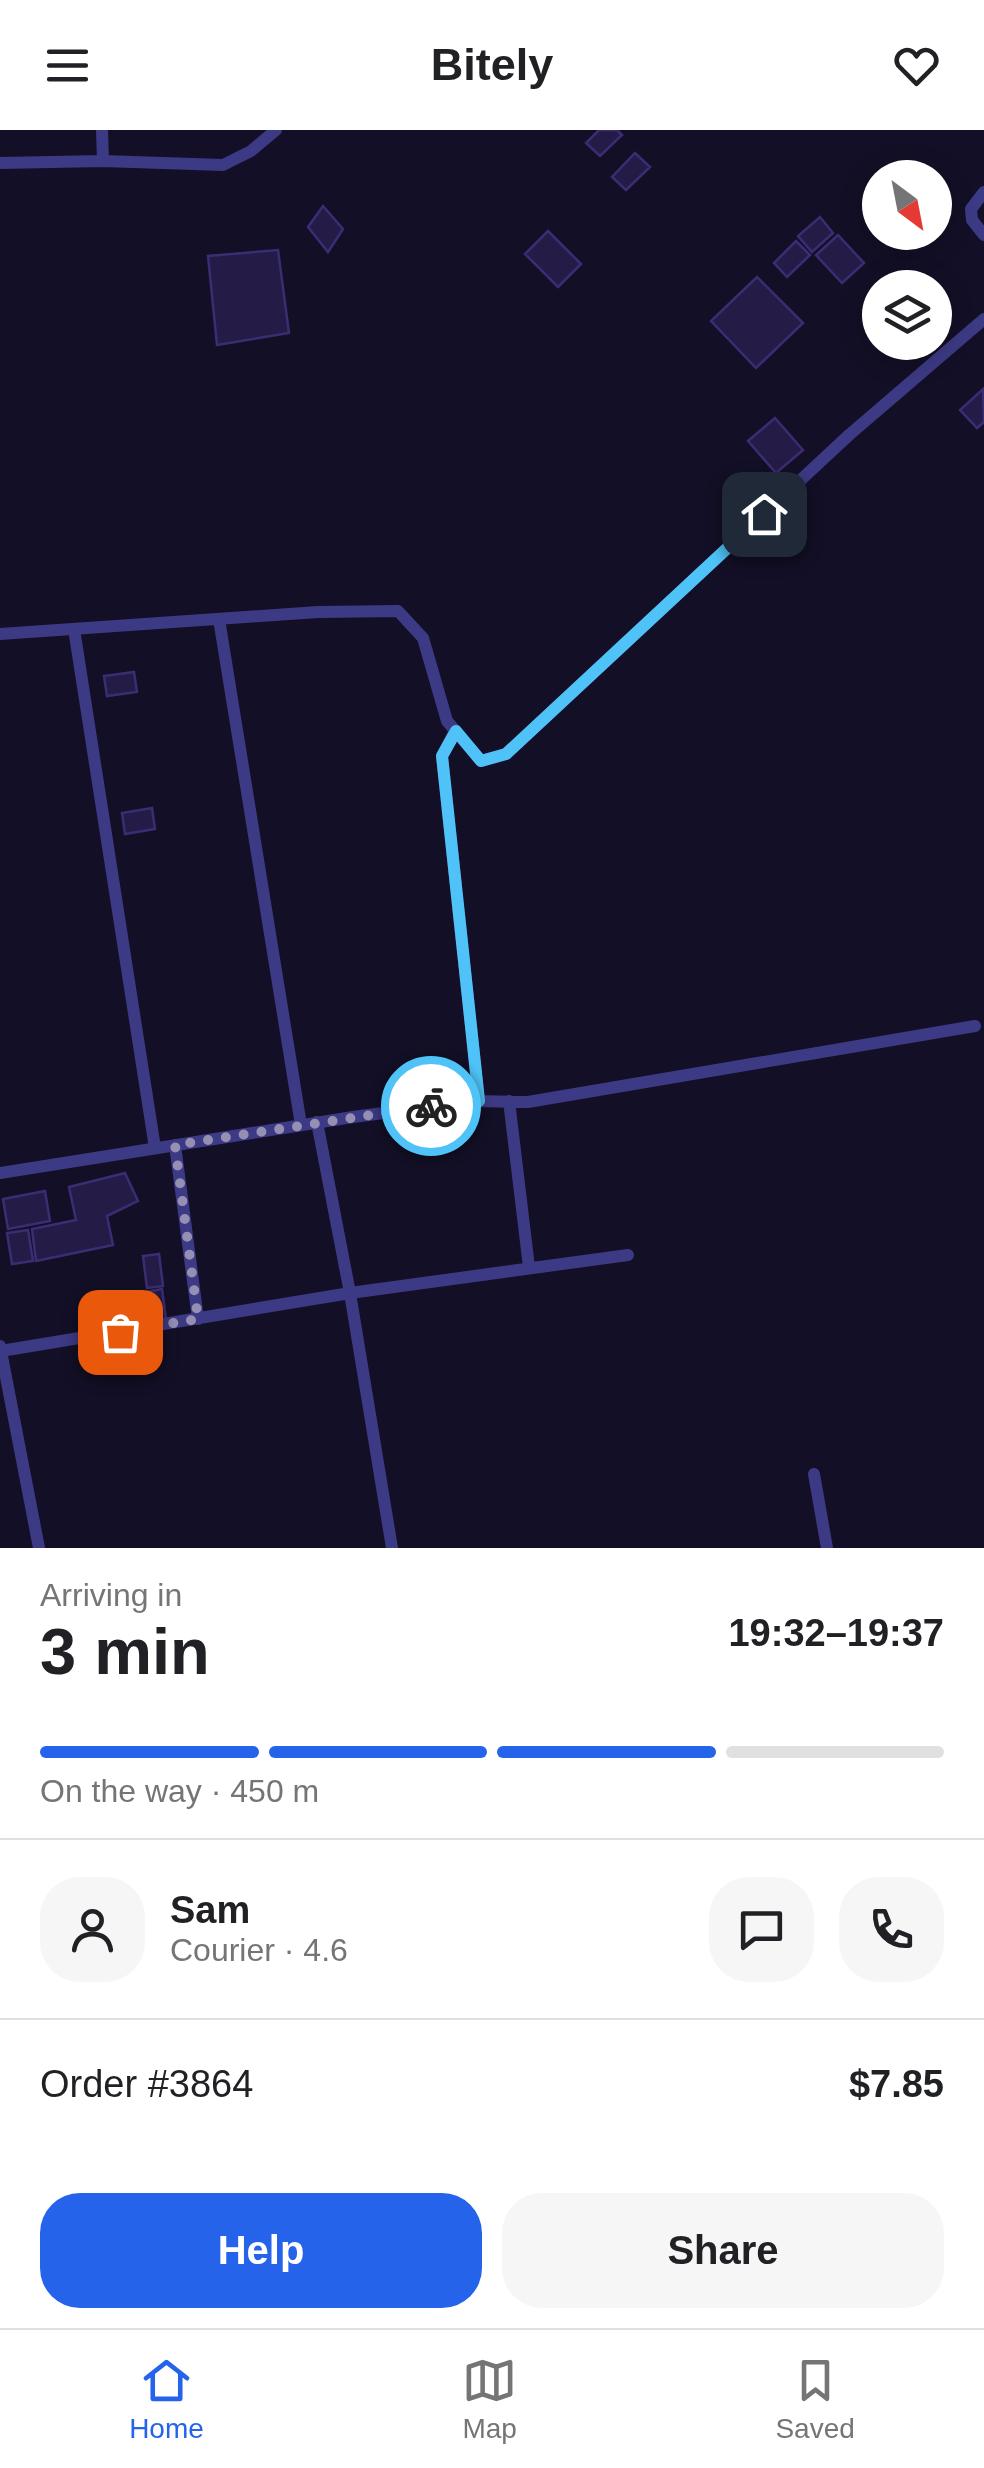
<!DOCTYPE html>
<html lang="en">
<head>
<meta charset="utf-8">
<style>
	:root { --surface:#fff; --page:#f6f6f6; --text:#202124; --muted:#757577; --line:#e0e0e0; --accent:#2563eb }
	body { margin:0; font-family:Helvetica,sans-serif; background:var(--page); color:var(--text); height:100vh; display:flex; flex-direction:column; font-size:38px; white-space:nowrap }
	* { box-sizing:border-box; margin:0 }
	p { font-size:32px; color:var(--muted) }
	.icon { flex:none; width:55px; height:55px; fill:none; stroke:currentColor; stroke-width:2; stroke-linecap:round; stroke-linejoin:round }
	.map { position:relative; height:1418px; overflow:hidden }
	.drawer { display:flex; flex-direction:column; background:var(--surface); flex:1 }
	.drawer>* { flex:none }
	.needle { width:65px; rotate:148deg }
	.tools { position:absolute; left:862px; top:30px; display:grid; gap:20px }
	.tools a { display:grid; place-items:center; width:90px; height:90px; border-radius:50%; background:var(--surface); box-shadow:0 5px 25px #0003; font-size:50px }
	.pin { position:absolute; display:grid; place-items:center; width:85px; height:85px; color:#fff; margin:-42px; border-radius:20px; box-shadow:0 5px 15px #0006 }
	.courier { position:absolute; display:grid; place-items:center; width:100px; height:100px; margin:-50px; border:8px solid #4fc3f7; border-radius:50%; background:#fff; color:#222; box-shadow:0 2px 12px #0007 }
	.summary em { font-style:normal; font-weight:700 }
	.summary div { display:flex; flex-direction:column-reverse }
	.summary { display:flex; align-items:center; justify-content:space-between; height:170px; padding:0 40px }
	h1 { font-size:65px; font-weight:700; line-height:75px }
	.bar { display:grid; grid-template-columns:repeat(4,1fr); gap:15px 10px; align-content:center; height:120px; padding:0 40px }
	.bar i { height:12px; border-radius:8px; background:var(--line) }
	.bar .active { background:var(--accent) }
	.bar p { grid-column:span 4 }
	.line { display:flex; align-items:center; gap:25px; padding:0 40px; border-top:2px solid var(--line) }
	.line div { flex:1 }
	.round { display:grid; place-items:center; flex:none; width:105px; height:105px; border-radius:40px; background:var(--page) }
	.action { display:flex; gap:20px; margin-top:auto; padding:20px 40px }
	.action a { flex:1; height:115px; border-radius:40px; background:var(--accent); color:#fff; font-size:40px; font-weight:700; line-height:115px; text-align:center }
	.action a+a { background:var(--page); color:var(--text) }
	header { display:flex; justify-content:space-between; align-items:center; height:130px; padding:0 40px; background:var(--surface); font-size:45px; font-weight:700 }
	.tab-bar { display:flex; justify-content:space-around; align-items:center; height:140px; border-top:2px solid var(--line); background:var(--surface); font-size:28px; color:var(--muted) }
	.tab-bar a { display:grid; justify-items:center; gap:5px }
	.tab-bar .active { color:var(--accent) }
	.map>svg:first-child { display:block }
</style>
</head>
<body>
<header><svg class="icon" aria-label="menu" viewBox="0 0 24 24"><path d="M4 6h16M4 12h16M4 18h16"/></svg>Bitely<svg class="icon" aria-label="heart" viewBox="0 0 24 24"><path d="M12 20l-8-8c-3-5 5-10 8-4 3-6 11-1 8 4z"/></svg></header>
<div class="map">
<svg width="984" height="1418" viewBox="0 0 984 1418">
	<rect width="100%" height="100%" fill="#130f26"/>
	<path fill="#241b47" stroke="#3b2d73" stroke-width="2.5" d="M599,0H617L622,5L600,26L586,13Z
		M635,23L650,37L626,60L612,47Z
		M323,76L343,99L328,122L308,97Z
		M820,87L833,103L812,122L798,106Z
		M548,101L581,134L558,157L525,124Z
		M838,105L864,133L842,153L816,125Z
		M796,111L810,125L787,147L774,133Z
		M278,120L289,203L217,215L208,126Z
		M757,147L803,193L756,238L711,191Z
		M983,259L984,292L977,298L960,280Z
		M775,288L803,320L776,343L748,311Z
		M134,542L137,562L107,566L104,546Z
		M152,678L155,699L125,704L122,683Z
		M125,1043L138,1071L107,1086L113,1115L36,1131L32,1099L76,1090L69,1057Z
		M45,1061L50,1091L8,1099L3,1069Z
		M28,1100L33,1131L12,1134L7,1103Z
		M159,1124L163,1156L147,1158L143,1126Z
		M162,1159L166,1189L150,1191L146,1162Z"/>
	<g fill="none" stroke-linecap="round" stroke-linejoin="round">
		<path stroke="#3d3a85" stroke-width="12" d="M102,0L103,31
			M0,33L103,31L223,35L251,21L276,0
			M984,62L971,79L972,90L984,105
			M219,489L301,995
			M74,499L155,1018
			M0,504L318,482L398,481L423,508L447,591L481,631L506,624L849,305L984,189
			M455,601L442,626L479,971
			M509,971L529,1137
			M175,1015L198,1189
			M0,1043L353,987L474,971L528,972L975,896
			M0,1216L39,1418
			M1,1221L350,1163L317,992
			M814,1344L827,1418
			M392,1418L350,1163L628,1125"/>
	</g>
	<g fill="none" stroke-linecap="round" stroke-linejoin="round">
		<path stroke="#948fb3" stroke-width="10" stroke-dasharray="0 18" d="M120,1202L198,1189L175,1015L431,976"/>
		<path stroke="#4fc3f7" stroke-width="12" d="M431,976L479,971L442,626L456,601L481,631L506,624L764,384"/>
	</g>
</svg>
<div class="tools">
<a><svg class="needle" viewBox="-14 -14 28 28"><path d="M0-13l5 13h-10z" fill="#e53935"/><path d="M0 13l5-13h-10z" fill="#757577"/></svg></a>
<a><svg class="icon" aria-label="layers" viewBox="0 0 24 24"><path d="M12 4l9 5-9 5-9-5zM3 14l9 5 9-5"/></svg></a>
</div>
<div class="pin" style="left:120px;top:1202px;background:#ea580c"><svg class="icon" aria-label="bag" viewBox="0 0 24 24"><path d="M5 8h14l-1 12H6zM9 8a3 3 0 0 1 6 0"/></svg></div>
<div class="pin" style="left:764px;top:384px;background:#1f2937"><svg class="icon" aria-label="home" viewBox="0 0 24 24"><path d="M3 11l9-7 9 7M6 9v11h12V9"/></svg></div>
<div class="courier" style="left:431px;top:976px"><svg class="icon" aria-label="bike" viewBox="0 0 24 24"><circle cx="6" cy="16" r="4"/><circle cx="18" cy="16" r="4"/><path d="M6 16l4-8h5l3 8M10 8l3 8H6M13 5h3"/></svg></div>
</div>
<section class="drawer">
<div class="summary"><div><h1>3 min</h1><p>Arriving in</p></div><em>19:32–19:37</em></div>
<div class="bar"><i class="active"></i><i class="active"></i><i class="active"></i><i></i><p>On the way · 450 m</p></div>
<div class="line" style="height:180px"><a class="round"><svg class="icon" aria-label="person" viewBox="0 0 24 24"><circle cx="12" cy="8" r="4"/><path d="M4 21q1-7 8-7t8 7"/></svg></a><div><b>Sam</b><p>Courier · 4.6</p></div><a class="round"><svg class="icon" aria-label="chat" viewBox="0 0 24 24"><path d="M4 5h16v11H9l-5 4z"/></svg></a><a class="round"><svg class="icon" aria-label="phone" viewBox="0 0 24 24"><path d="M5 4h4l2 5-3 2q2 4 5 5l2-3 5 2v4C11 20 4 13 5 4z"/></svg></a></div>
<div class="line" style="height:130px"><div>Order #3864</div><b>$7.85</b></div>
<div class="action"><a>Help</a><a>Share</a></div>
</section>
<nav class="tab-bar">
<a class="active"><svg class="icon" aria-label="home" viewBox="0 0 24 24"><path d="M3 11l9-7 9 7M6 9v11h12V9"/></svg>Home</a>
<a><svg class="icon" aria-label="map" viewBox="0 0 24 24"><path d="M3 6l6-2 6 2 6-2v14l-6 2-6-2-6 2zM9 4v14M15 6v14"/></svg>Map</a>
<a><svg class="icon" aria-label="saved" viewBox="0 0 24 24"><path d="M7 4h10v16l-5-4-5 4z"/></svg>Saved</a>
</nav>
</body>
</html>
